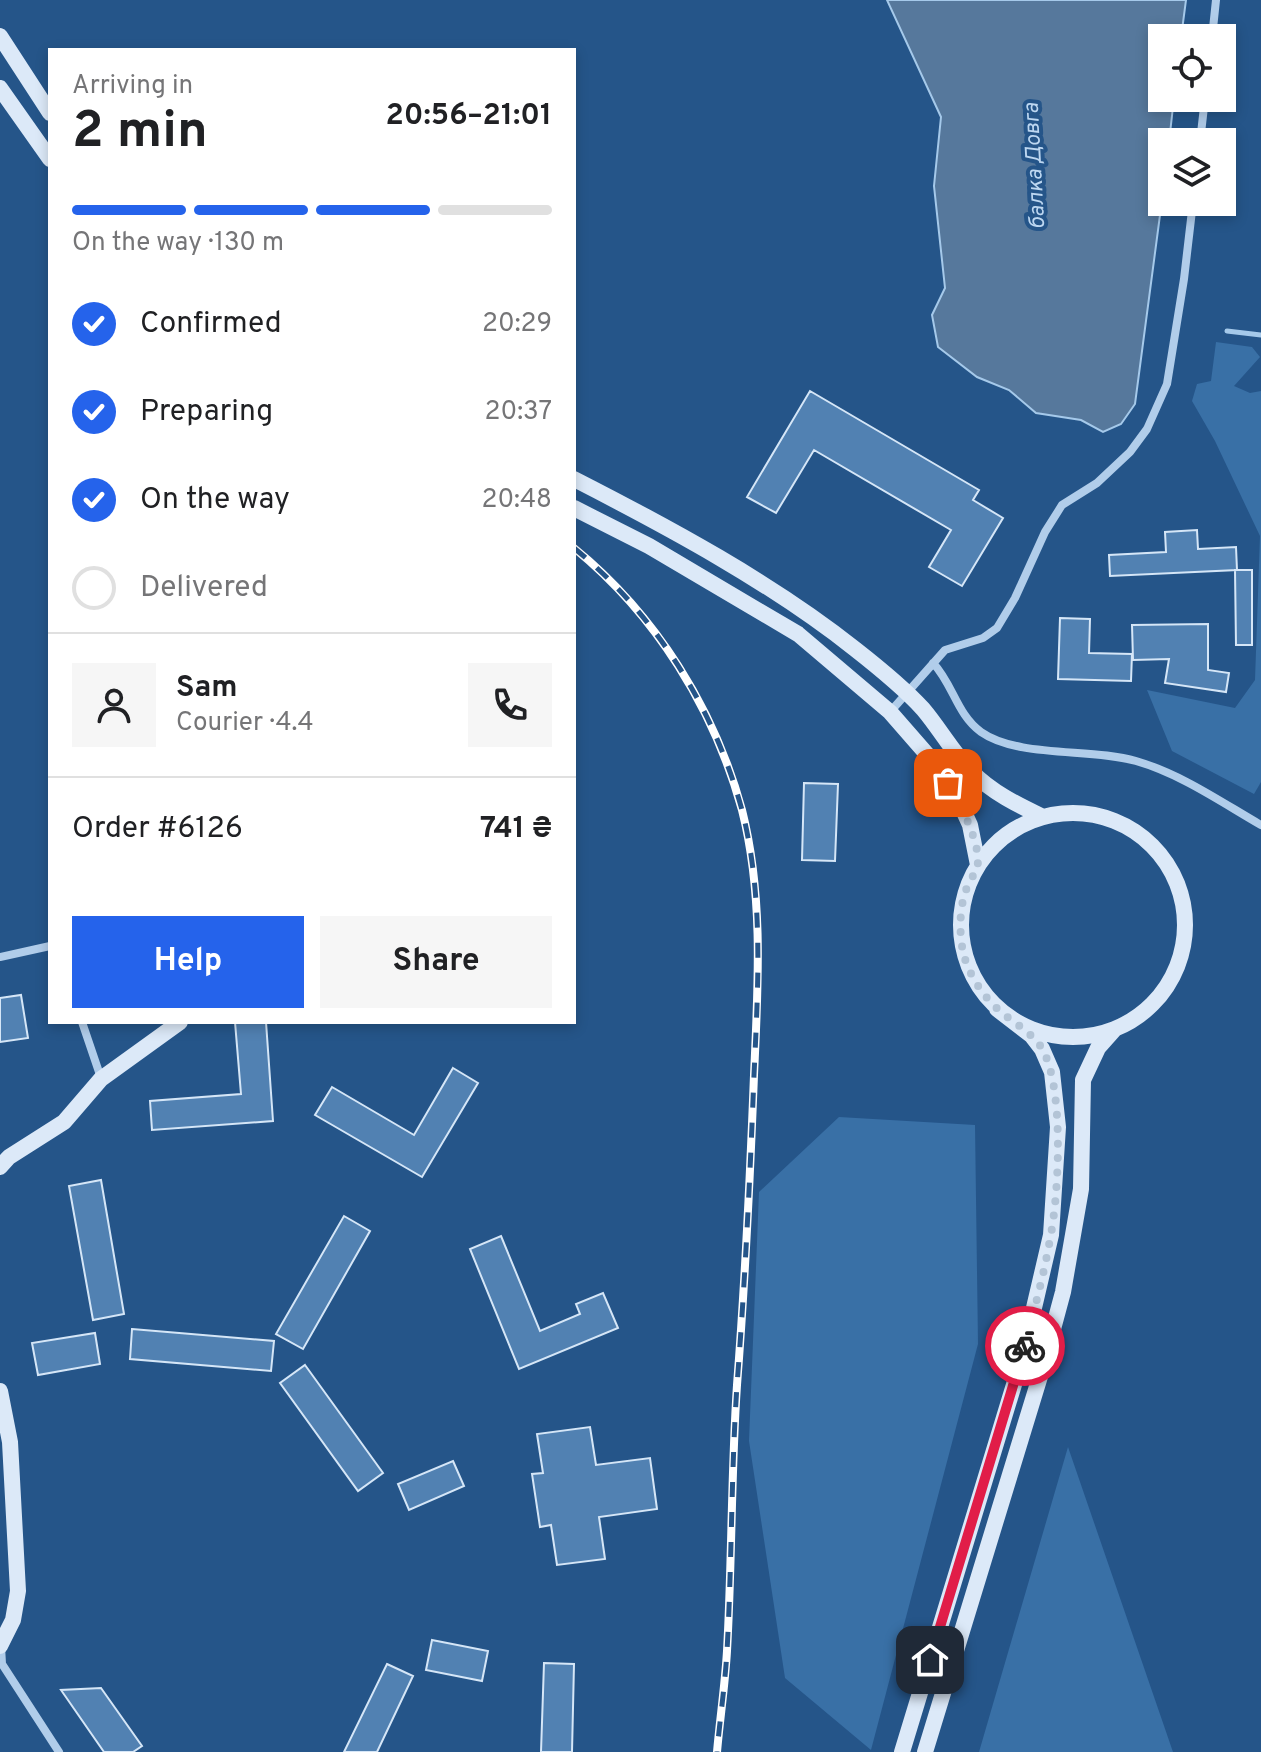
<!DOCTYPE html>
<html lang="en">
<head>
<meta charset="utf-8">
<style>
	:root { --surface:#fff; --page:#f6f6f6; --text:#202124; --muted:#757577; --line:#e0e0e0; --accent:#2563eb }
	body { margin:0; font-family:Overpass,sans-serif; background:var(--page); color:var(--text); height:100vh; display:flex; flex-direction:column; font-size:30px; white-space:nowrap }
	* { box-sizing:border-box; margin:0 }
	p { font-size:26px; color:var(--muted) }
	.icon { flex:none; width:44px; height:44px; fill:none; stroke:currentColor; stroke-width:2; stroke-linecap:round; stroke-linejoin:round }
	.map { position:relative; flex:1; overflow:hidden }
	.details { position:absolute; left:48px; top:48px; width:528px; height:976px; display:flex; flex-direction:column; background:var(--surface); border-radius:0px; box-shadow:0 4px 12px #0003 }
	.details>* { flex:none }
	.fabs { position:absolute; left:1148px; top:24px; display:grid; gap:16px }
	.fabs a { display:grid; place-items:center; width:88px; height:88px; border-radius:0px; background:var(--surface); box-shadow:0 4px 12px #0003; font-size:40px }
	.pin { position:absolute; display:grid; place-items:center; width:68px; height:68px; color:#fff; margin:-34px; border-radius:16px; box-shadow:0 4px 12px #0006 }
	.courier { position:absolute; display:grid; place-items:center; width:80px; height:80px; margin:-40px; border:6px solid #e11d48; border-radius:50%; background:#fff; color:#222; box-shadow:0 2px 10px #0007 }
	.headline em { font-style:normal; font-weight:700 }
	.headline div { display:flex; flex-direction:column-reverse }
	.headline { display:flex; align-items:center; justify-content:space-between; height:136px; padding:0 24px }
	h1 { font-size:52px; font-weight:700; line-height:60px }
	.bar { display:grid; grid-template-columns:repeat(4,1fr); gap:12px 8px; align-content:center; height:96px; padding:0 24px }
	.bar i { height:10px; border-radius:6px; background:var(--line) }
	.bar .current { background:var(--accent) }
	.bar p { grid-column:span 4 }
	.line { display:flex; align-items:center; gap:20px; padding:0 24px; border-top:2px solid var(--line) }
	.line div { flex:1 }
	.round { display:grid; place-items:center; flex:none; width:84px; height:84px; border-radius:0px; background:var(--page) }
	ol { padding:0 24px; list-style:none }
	li { display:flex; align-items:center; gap:24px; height:88px }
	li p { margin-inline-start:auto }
	li .icon { padding:8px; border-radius:50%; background:var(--accent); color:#fff; stroke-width:4 }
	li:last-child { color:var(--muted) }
	li i { width:44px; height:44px; border:4px solid var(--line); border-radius:50% }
	.action { display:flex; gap:16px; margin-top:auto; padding:16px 24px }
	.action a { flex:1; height:92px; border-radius:0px; background:var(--accent); color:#fff; font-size:32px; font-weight:700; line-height:92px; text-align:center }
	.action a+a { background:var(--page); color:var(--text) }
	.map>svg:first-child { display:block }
</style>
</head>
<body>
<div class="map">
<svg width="1261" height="1752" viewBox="0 0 1261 1752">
	<rect width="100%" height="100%" fill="#255589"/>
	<path fill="#3970a6" d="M1216,342L1252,347L1260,357L1234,386L1250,393L1261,391V782L1254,794L1172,751L1147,690L1235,708L1255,680L1260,536L1215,441L1192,401L1197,384L1211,381Z
		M839,1117L975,1125L978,1344L871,1750L785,1678L749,1441L759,1192Z
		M1068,1447L1173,1752H979Z"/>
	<path fill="#56789c" stroke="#a5c9ea" stroke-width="2" d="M887,0H1186L1181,38H1162V98H1174L1169,142H1162V200L1135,404L1121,424L1103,432L1081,420L1036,413L1009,390L977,377L938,347L932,315L945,288L934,186L941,117Z"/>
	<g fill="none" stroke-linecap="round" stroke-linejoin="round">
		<path stroke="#a5c9ea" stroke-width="5" d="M1227,331L1261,335"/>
	</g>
	<path fill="#5181b2" stroke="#d5e6f7" stroke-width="2" d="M810,391L979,490L973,500L1003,518L962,586L929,567L951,530L814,450L776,513L747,497Z
		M1197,530L1198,549L1236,547L1237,570L1110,576L1109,555L1166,552L1165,532Z
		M1235,570H1252V645H1236Z
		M1060,618L1090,619L1089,653L1132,654L1131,681L1058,679Z
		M1208,624V670L1229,673L1226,692L1165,683L1169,659L1133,660L1132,625Z
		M804,783L838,784L835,861L802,860Z
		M21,995L28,1038L0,1042V998Z
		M235,1022H266L273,1121L152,1130L150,1101L241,1094Z
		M453,1068L478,1083L422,1177L315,1115L332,1087L414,1135Z
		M101,1180L124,1314L93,1320L69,1186Z
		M344,1216L370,1231L303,1349L276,1334Z
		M501,1236L540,1331L580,1314L576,1304L603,1293L618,1328L519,1369L470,1249Z
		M132,1329L274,1341L271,1371L130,1359Z
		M95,1333L100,1364L38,1375L32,1343Z
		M305,1365L383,1473L358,1491L280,1383Z
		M590,1427L596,1465L650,1458L657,1509L599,1517L605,1559L557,1565L551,1525L540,1527L532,1474L543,1473L537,1434Z
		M453,1461L464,1486L409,1510L398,1484Z
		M432,1640L488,1651L482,1681L426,1670Z
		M544,1663L574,1664L572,1752H541Z
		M387,1664L413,1676L377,1752H344Z
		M101,1688L142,1746L133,1752H104L61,1690Z"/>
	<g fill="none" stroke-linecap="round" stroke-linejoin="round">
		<path stroke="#b1cdea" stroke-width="8" d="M1212,38L1216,0
			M1200,142L1205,98
			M933,663C953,684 957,715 981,732C1018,758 1092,748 1136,761C1181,774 1221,802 1261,825
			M890,712L945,650L983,638L997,628L1015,598L1045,532L1062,505L1097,483L1130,452L1147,429L1167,384L1184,279L1193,202
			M0,957L50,946
			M82,1022L101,1078
			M1,1646L2,1664L59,1752"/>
		<path stroke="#dce9f8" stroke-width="16" d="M0,36L50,113
			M0,88L50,159
			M574,479C668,527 772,583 855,649C878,667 903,687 923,709C940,729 953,753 971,771C991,792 1018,805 1043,817
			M574,508L649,546L798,634L890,712L938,767L958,799L970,825L978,865
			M961 925a112 112 0 1 1 224 0a112 112 0 1 1-224 0Z
			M0,1167L9,1157L64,1122L101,1079L180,1022
			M0,1391L10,1442L18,1591L13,1620L0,1646
			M902,1752L1023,1355L1051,1235L1058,1127L1052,1072L1042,1049L1032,1036L997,1009
			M925,1752L1042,1370L1063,1292L1081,1189L1083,1080L1098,1048L1114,1030"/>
		<g stroke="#fff" stroke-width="8">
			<path id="rail" d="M574,548C656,615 714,708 742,810C764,897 758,987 754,1075C750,1179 745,1282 737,1385C731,1474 732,1563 727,1651C725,1685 720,1718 717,1752"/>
		</g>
		<use href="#rail" stroke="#255589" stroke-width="5" stroke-dasharray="15" stroke-linecap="butt"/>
	</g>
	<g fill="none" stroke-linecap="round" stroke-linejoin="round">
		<path stroke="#b3c4d6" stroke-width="8" stroke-dasharray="0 14.4" d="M948,783C959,801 983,847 977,868C974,875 969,882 966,890C959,909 959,936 964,956C970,976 984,998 1000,1011C1014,1023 1031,1032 1041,1047C1065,1084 1059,1196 1050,1239C1044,1275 1034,1310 1025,1346"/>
		<path stroke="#e11d48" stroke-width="10" d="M930,1660L1025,1346"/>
	</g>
	<g text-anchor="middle" stroke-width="8" stroke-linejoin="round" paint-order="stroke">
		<g font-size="22" font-style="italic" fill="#bdd7f1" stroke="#255589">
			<text transform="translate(1033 166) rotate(-93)" y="8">балка Довга</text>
		</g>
	</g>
</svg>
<div class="fabs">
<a><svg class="icon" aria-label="locate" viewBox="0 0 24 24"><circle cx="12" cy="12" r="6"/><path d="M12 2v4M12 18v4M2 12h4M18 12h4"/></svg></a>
<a><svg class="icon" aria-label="layers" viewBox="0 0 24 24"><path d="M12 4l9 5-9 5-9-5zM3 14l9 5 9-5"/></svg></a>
</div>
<div class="pin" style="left:948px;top:783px;background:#ea580c"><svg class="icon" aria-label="bag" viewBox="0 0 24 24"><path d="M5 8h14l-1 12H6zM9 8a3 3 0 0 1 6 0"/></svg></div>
<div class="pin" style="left:930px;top:1660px;background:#1f2937"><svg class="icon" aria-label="home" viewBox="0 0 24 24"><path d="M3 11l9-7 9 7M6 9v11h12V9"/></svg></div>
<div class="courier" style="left:1025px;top:1346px"><svg class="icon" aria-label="bike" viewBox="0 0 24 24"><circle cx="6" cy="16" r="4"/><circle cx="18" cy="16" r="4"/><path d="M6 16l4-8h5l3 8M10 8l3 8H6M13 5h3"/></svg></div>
<section class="details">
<div class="headline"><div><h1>2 min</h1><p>Arriving in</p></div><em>20:56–21:01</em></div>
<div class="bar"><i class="current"></i><i class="current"></i><i class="current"></i><i></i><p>On the way · 130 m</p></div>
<ol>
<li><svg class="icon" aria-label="check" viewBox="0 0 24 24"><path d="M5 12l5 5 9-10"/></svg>Confirmed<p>20:29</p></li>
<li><svg class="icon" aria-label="check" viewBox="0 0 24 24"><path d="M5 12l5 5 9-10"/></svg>Preparing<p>20:37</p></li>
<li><svg class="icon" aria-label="check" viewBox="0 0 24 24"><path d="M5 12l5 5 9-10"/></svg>On the way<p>20:48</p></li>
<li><i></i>Delivered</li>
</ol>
<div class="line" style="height:144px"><a class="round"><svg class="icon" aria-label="person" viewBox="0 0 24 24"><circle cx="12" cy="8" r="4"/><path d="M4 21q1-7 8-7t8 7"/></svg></a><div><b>Sam</b><p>Courier · 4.4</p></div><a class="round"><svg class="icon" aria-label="phone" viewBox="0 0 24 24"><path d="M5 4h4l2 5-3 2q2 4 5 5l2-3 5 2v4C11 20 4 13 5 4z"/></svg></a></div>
<div class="line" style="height:104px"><div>Order #6126</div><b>741 ₴</b></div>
<div class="action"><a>Help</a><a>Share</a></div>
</section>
</div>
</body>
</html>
